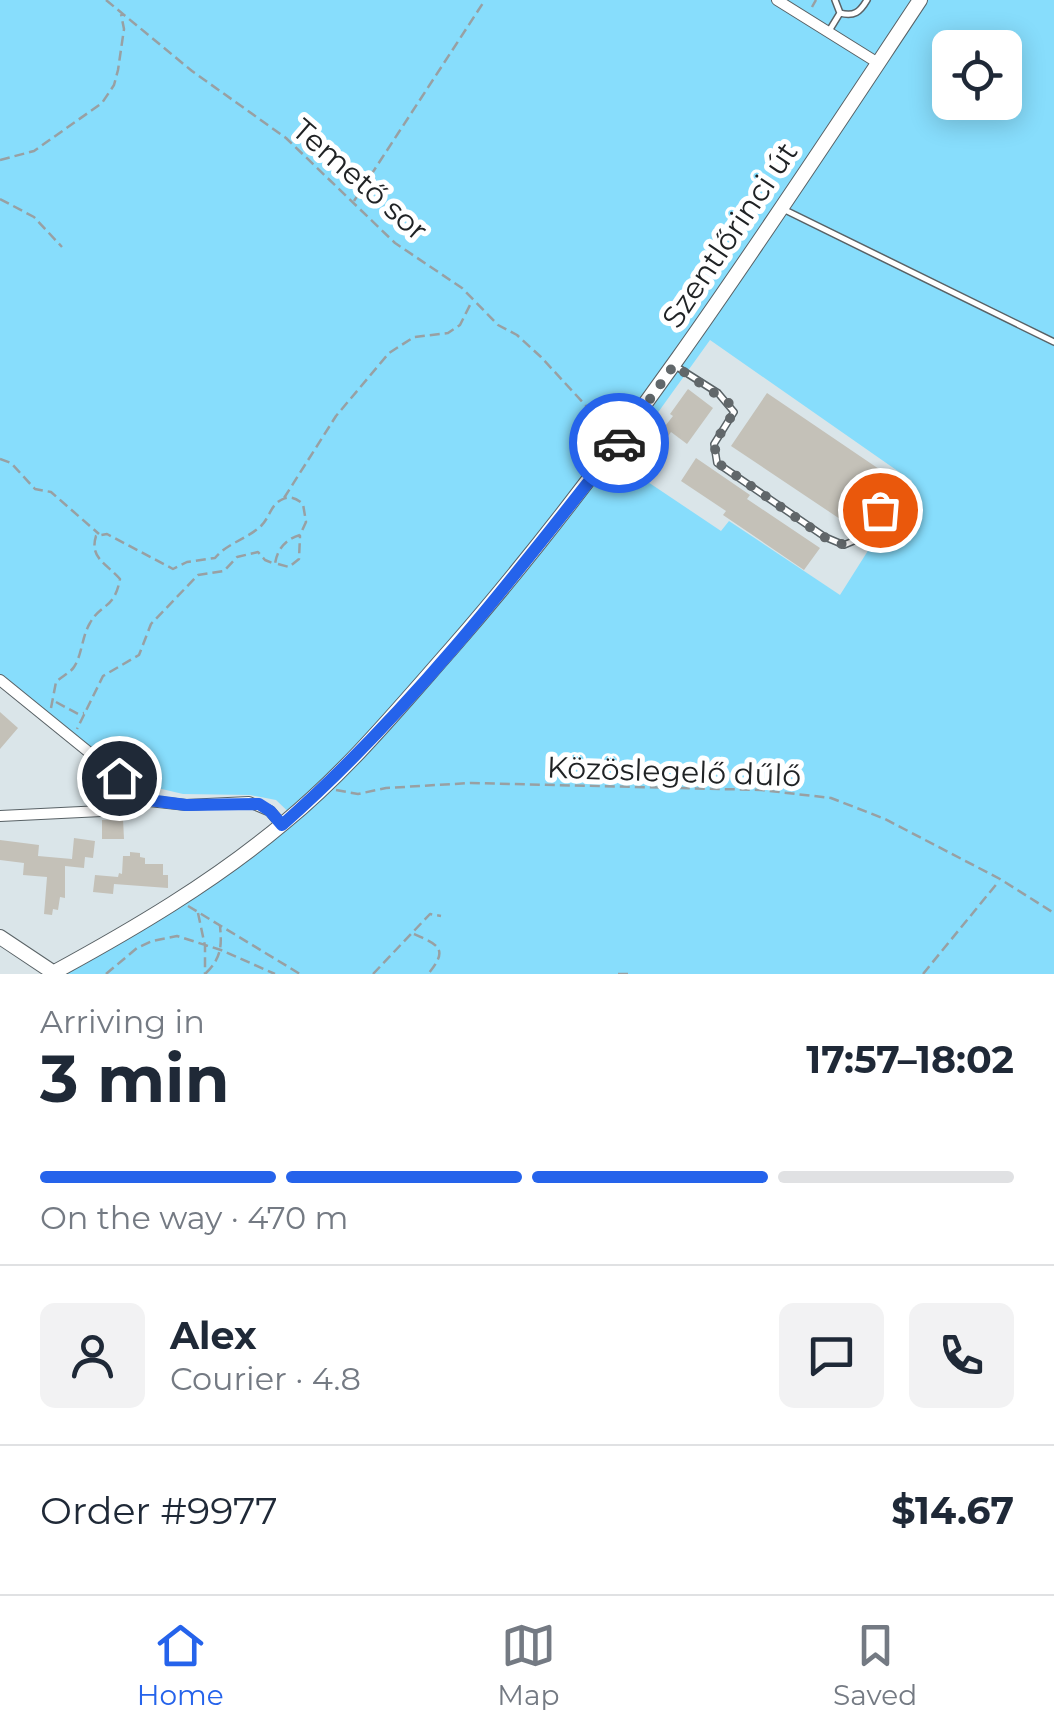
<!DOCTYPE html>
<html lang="en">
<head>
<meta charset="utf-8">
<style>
	:root { --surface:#fff; --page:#f2f2f3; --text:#1f2937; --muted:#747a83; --line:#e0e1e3; --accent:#2563eb }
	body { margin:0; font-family:Montserrat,sans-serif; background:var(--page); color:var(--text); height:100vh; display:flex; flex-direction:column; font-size:38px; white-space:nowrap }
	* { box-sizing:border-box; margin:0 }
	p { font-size:32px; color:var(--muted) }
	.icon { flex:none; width:55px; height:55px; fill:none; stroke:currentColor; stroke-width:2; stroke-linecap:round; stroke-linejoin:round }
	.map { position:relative; height:974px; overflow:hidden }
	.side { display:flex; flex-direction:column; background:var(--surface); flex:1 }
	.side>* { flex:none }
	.controls { position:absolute; left:932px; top:30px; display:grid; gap:20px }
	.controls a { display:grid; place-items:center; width:90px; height:90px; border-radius:15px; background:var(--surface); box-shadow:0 5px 25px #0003; font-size:50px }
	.pin { position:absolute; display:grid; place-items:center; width:85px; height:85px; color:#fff; margin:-42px; border:5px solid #fff; border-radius:50%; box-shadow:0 2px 10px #0007 }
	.courier { position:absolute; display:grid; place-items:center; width:100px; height:100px; margin:-50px; border:8px solid #2563eb; border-radius:50%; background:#fff; color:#222; box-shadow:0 2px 12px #0007 }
	.overview em { font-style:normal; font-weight:700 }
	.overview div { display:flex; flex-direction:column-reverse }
	.overview { display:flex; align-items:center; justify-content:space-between; height:170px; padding:0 40px }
	h1 { font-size:65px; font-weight:700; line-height:75px }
	.bar { display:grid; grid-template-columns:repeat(4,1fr); gap:15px 10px; align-content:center; height:120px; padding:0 40px }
	.bar i { height:12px; border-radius:8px; background:var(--line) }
	.bar .current { background:var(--accent) }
	.bar p { grid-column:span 4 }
	.line { display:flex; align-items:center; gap:25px; padding:0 40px; border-top:2px solid var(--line) }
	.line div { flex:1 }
	.round { display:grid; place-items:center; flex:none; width:105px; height:105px; border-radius:15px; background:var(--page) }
	.tabs { display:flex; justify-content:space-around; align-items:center; height:140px; border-top:2px solid var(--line); background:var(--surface); font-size:28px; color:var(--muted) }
	.tabs a { display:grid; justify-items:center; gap:5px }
	.tabs .current { color:var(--accent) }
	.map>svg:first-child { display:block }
</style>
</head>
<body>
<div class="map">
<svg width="1054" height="974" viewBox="0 0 1054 974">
	<rect width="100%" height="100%" fill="#dae5e9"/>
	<path fill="#87ddfc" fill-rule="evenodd" d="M0,0H1054V974H62L176,908L298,821L276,800L250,795L183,794L149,786L72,739L0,677ZM950,48H1005V102H950ZM710,340L912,481L840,595L729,521L721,531L636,474L626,457Z"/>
	<path fill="#c4c1b8" d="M688,389L713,408L687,444L671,432L655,455L647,449L673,416L670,414Z
		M767,393L879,469L843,521L731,446Z
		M696,458L750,495L747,499L820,548L804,570L723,515L726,511L681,481Z
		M0,712L18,728L0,749Z
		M123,819L124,839H102V820Z
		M74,838L95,841L93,858L85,857L84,868L65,866V898L60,897L58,910L53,909L52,915L44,914L47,877L23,875L24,863L0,860V840L39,845L38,856L72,859Z
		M130,852L140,853V857L145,858V864H163V875H168V888L114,884L113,894L93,892L95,875L118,877L119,873L122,874L123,856H130Z"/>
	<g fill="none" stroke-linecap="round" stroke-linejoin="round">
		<g stroke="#596266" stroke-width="8">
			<path id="service" d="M835,0L840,13C854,17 860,12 867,0
				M829,31L840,13
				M783,209L1054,342
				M677,367L718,393L734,412L714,444L717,463L825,537L844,545L863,537L892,493L887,483L878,486L862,510L869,528"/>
		</g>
		<g stroke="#596266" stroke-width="12">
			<path id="minor" d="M777,0L878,63
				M0,680L149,801L186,805L249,802L270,811L282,825
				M0,816L122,810L149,801"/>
		</g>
		<g stroke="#596266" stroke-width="16">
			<path id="secondary" d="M0,937L54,973
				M51,974C132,930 214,882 285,822C347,771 399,708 452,648C628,446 772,223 920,0"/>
		</g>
		<path stroke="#98a0a3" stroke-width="2.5" stroke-dasharray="10 5" stroke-linecap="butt" d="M106,0L192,71L286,138L395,243L462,288L498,325L517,335L541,357L611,433
			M812,7L816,0
			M0,160L34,151L102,103L114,85L118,70L124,29L121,14
			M0,199L34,217L62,247
			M354,201L485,0
			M0,459L11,463L35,489L51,492L99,534
			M284,498L336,416L389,353L414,337L448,333L460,325L472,301
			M278,564L289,567L299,559L300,536
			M56,702L78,714L84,713
			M51,708L56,682C61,677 71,672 74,667C82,655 82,636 90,623C102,602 114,610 120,579C107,564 89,558 96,536L107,534L173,569L187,562L215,558C226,544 247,539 261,526C270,517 270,506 281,500C289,495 296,498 303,504L306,522L300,535C286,539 277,549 275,564L265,560L258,552L237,557L224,571L198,575L151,624L139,655L103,676L77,729
			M336,790L358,794L386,788L471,783L761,790L831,798L885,819L1000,879L1054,913
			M188,906L300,974
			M198,913L205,946V974
			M414,934C439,945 449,949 428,974
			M206,973C221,958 222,947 220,926
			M106,974L137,948L152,941L177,936L221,950L275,974
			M373,974L430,914L441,916
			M618,974H631
			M923,974L999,881"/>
		<use href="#service" stroke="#fff" stroke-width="5"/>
		<use href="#minor" stroke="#fff" stroke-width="10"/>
		<use href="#secondary" stroke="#fff" stroke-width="14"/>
	</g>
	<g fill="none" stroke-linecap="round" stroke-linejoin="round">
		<path stroke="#61676a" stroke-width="10" stroke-dasharray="0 18" d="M619,443L674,365L730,404L734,412L714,444L718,463L824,537L844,545L863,537L880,510"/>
		<path stroke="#2563eb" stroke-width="12" d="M119,778L149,800L186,805L259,804L270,811L282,825C409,713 515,576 619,443"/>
	</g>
	<g text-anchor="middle" stroke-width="10" stroke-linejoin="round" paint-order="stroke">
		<g font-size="30" fill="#202325" stroke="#fff">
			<text transform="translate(360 180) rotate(41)" y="10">Temető sor</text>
			<text transform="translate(730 235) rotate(-56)" y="10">Szentlőrinci út</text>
			<text transform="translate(674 772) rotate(2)" y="10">Közöslegelő dűlő</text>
		</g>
	</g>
</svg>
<div class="controls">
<a><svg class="icon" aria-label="locate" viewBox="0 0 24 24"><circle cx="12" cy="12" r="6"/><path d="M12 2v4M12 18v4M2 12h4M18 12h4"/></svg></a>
</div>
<div class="pin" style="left:880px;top:510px;background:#ea580c"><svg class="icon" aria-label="bag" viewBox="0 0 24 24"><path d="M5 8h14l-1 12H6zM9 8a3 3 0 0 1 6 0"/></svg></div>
<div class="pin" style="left:119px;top:778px;background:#1f2937"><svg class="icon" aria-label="home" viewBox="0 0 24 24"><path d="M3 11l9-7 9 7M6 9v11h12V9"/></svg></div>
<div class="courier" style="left:619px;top:443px"><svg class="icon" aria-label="car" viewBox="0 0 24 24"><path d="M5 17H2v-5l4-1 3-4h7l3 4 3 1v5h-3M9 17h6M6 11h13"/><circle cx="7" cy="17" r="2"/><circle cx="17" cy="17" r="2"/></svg></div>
</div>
<section class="side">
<div class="overview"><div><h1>3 min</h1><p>Arriving in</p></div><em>17:57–18:02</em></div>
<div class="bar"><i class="current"></i><i class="current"></i><i class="current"></i><i></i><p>On the way · 470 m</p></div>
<div class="line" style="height:180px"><a class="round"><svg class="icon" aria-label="person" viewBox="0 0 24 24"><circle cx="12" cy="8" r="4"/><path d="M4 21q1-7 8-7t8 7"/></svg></a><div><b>Alex</b><p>Courier · 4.8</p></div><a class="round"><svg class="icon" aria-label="chat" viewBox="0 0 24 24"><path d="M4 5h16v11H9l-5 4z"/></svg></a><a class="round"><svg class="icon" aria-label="phone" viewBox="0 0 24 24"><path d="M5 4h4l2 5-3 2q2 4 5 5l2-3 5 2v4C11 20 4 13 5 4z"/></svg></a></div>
<div class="line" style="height:130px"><div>Order #9977</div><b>$14.67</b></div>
</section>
<nav class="tabs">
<a class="current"><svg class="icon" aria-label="home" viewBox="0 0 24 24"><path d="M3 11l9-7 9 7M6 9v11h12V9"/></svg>Home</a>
<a><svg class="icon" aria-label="map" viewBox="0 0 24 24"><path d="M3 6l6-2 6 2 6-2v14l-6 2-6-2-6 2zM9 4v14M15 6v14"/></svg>Map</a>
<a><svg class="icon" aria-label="saved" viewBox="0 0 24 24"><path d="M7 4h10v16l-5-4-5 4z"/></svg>Saved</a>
</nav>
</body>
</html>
